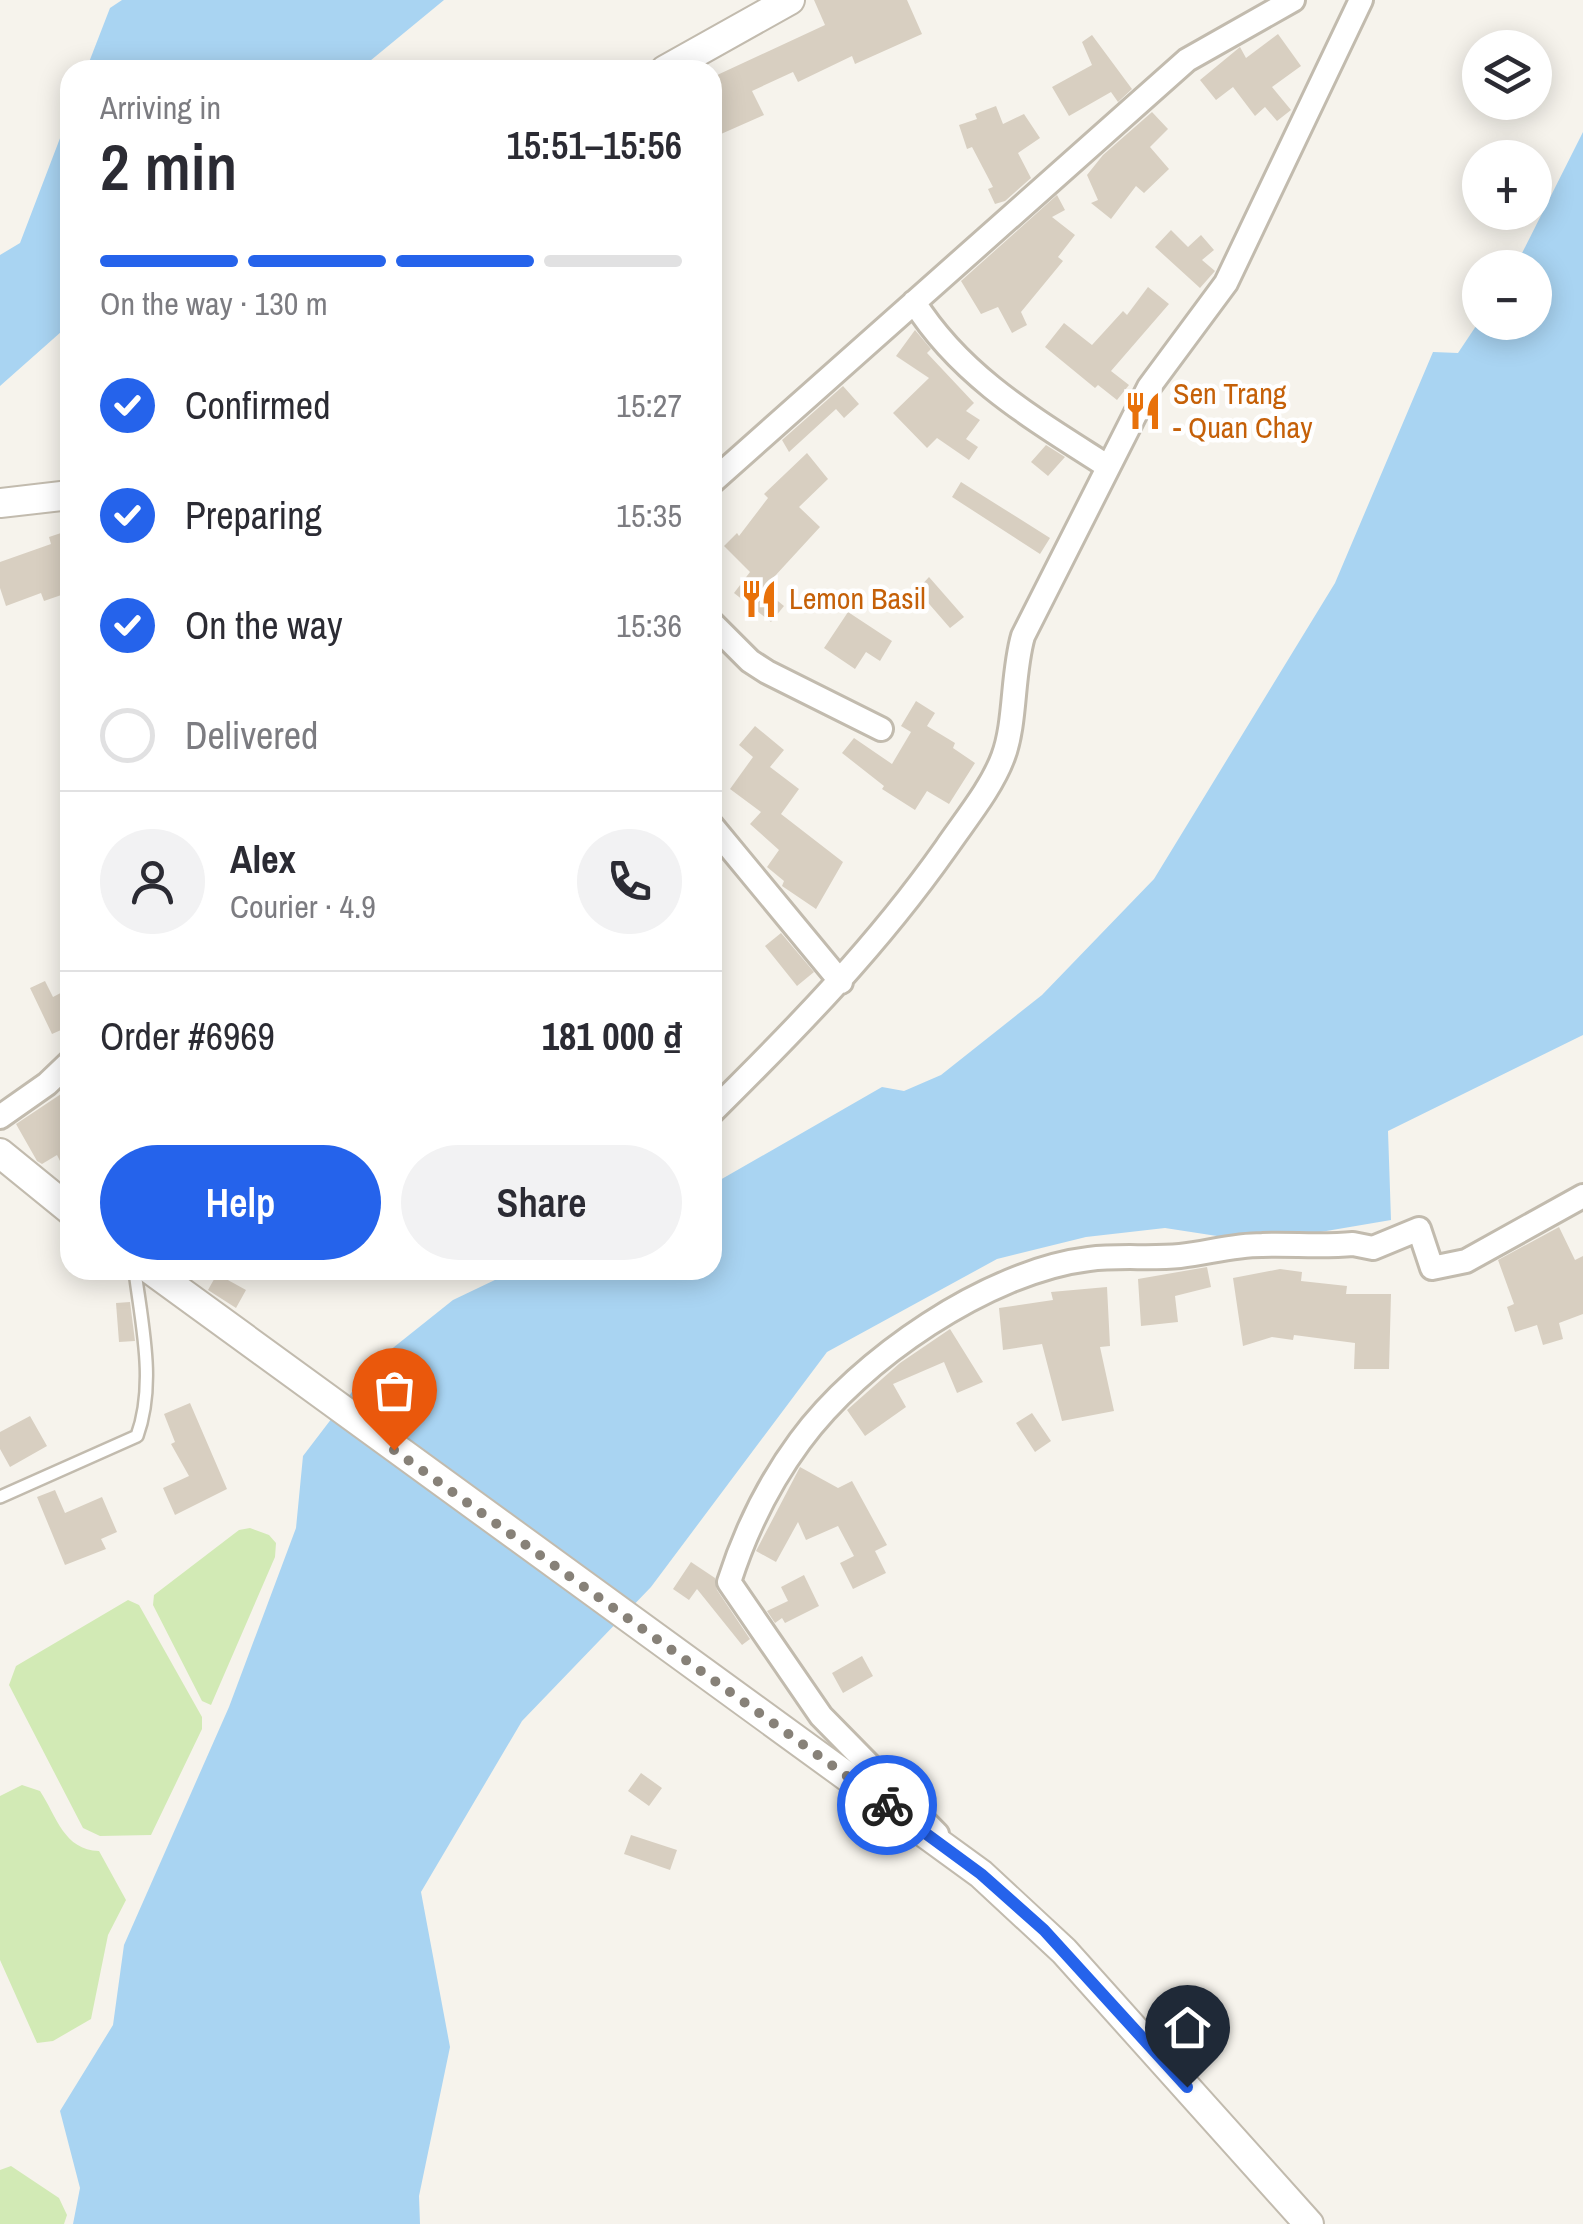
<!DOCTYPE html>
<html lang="en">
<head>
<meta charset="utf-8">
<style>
	:root { --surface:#fff; --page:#f2f2f3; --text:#2b2b33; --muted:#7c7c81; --line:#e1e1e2; --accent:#2563eb }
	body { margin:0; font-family:"Archivo Narrow",sans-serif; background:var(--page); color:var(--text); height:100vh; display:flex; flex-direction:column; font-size:38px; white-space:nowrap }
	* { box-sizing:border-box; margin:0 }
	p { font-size:32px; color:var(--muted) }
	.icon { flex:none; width:55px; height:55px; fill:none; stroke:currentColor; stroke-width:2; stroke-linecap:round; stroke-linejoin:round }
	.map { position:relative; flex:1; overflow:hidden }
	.panel { position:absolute; left:60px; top:60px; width:662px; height:1220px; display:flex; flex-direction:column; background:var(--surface); border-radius:30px; box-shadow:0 5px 25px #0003 }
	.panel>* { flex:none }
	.controls { position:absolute; left:1462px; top:30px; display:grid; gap:20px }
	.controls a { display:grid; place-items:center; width:90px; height:90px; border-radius:50%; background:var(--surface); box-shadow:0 5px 25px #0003; font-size:50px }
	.pin { position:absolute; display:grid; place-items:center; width:85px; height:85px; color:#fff; margin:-102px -42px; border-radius:50% 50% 50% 0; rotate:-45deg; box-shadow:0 0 10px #0007 }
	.pin .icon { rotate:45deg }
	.courier { position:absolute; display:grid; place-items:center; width:100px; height:100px; margin:-50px; border:8px solid #2563eb; border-radius:50%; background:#fff; color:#222; box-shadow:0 2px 12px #0007 }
	.headline em { font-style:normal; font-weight:600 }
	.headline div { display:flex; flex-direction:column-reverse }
	.headline { display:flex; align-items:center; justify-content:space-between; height:170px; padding:0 40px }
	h1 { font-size:65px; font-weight:600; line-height:75px }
	.bar { display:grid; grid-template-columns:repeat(4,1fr); gap:15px 10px; align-content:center; height:120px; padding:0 40px }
	.bar i { height:12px; border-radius:8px; background:var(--line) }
	.bar .selected { background:var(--accent) }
	.bar p { grid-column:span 4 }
	.line { display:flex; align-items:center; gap:25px; padding:0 40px; border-top:2px solid var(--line) }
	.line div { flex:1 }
	.round { display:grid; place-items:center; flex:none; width:105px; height:105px; border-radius:52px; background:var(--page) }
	ol { padding:0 40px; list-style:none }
	li { display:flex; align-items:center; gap:30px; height:110px }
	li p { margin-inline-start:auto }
	li .icon { padding:10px; border-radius:50%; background:var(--accent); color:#fff; stroke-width:4 }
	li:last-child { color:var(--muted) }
	li i { width:55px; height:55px; border:5px solid var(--line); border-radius:50% }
	.primary-button { display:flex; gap:20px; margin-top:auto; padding:20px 40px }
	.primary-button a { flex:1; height:115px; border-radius:60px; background:var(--accent); color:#fff; font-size:40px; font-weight:600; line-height:115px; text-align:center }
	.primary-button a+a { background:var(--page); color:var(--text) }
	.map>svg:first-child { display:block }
</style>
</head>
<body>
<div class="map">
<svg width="1583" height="2224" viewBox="0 0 1583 2224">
	<rect width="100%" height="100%" fill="#f6f3ec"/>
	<path fill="#d2eab5" d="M250,1528L269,1535L276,1543L275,1557L211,1705L202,1701L153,1605L154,1595L239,1530Z
		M128,1600L139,1605L202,1717V1729L151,1835L100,1836L83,1828L9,1685L16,1666Z
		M22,1785L40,1791C57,1817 64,1850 99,1851L126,1900L108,1935L91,2019L53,2041L37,2043L0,1960V1796Z
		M11,2166L59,2198L67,2215L64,2224H0V2170Z"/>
	<path fill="#a9d4f2" d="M122,0H444L359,70H86L110,8Z
		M70,112V324L0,386V255L20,243Z
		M1583,132V1035L1388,1131L1391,1220L1297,1236L1243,1240L1165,1228L1086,1237L997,1259L827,1352L651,1587L522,1721L421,1892L450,2047L419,2196L420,2224H73L80,2188L60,2111L113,2025L124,1945L229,1707L296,1528L303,1456L374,1363L453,1300L516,1270H712L713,1184L882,1087L904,1091L941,1075L1042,995L1154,879L1335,583L1433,352L1458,353L1480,320L1535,322V268L1515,267Z"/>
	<path fill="#d8cfc1" d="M814,0H907L922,34L855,64L852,56L798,82L793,72L752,91L764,115L721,134L712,116V89L719,86L715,76L825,25Z
		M1278,34L1301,66L1272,87L1291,110L1277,121L1265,107L1255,116L1233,87L1216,100L1200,80L1240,47L1246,58Z
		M1092,35L1132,89L1118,102L1111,92L1069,116L1052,87L1092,65L1082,42Z
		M996,106L1003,124L1024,114L1040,138L1018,153L1031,178L1005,201L995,204L988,189L993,187L972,147L967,149L959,125L977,119L975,114Z
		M1152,112L1168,129L1150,147L1169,169L1144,193L1136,186L1111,219L1091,203L1098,200L1087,175L1103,155Z
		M1057,195L1065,210L1052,217L1075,235L1058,257L1063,261L1021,312L1027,325L1012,333L998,307L981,314L961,281Z
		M1171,230L1188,247L1201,235L1214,250L1202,260L1215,271L1200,288L1155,247Z
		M1148,287L1169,304L1111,371L1129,385L1117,400L1098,385L1095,388L1045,347L1064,323L1092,345L1123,311L1127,315Z
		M915,330L931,349L927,353L974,403L966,411L980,420L966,439L978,447L969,460L937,438L927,448L893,413L929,378L896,356Z
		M843,386L859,404L844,418L836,409L789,452L782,440Z
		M1046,445L1065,457L1048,476L1031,462Z
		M807,453L828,479L799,507L820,527L763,589L784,606L771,622L734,593L750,572L724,546L737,533L739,536L768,498L764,494Z
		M961,482L1050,538L1040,554L952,497Z
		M70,530V592L44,601L41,593L6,606L0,588V562L51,544L49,537Z
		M929,577L964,617L950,628L917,590Z
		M848,612L892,641L880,661L866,652L855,669L824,648Z
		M916,701L935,713L927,726L955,743L953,748L975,763L949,804L927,791L915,810L882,789L884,786L842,753L854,738L892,764L911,732L901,726Z
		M755,726L784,750L770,767L799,789L781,814L843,862L816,909L782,886L784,881L767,867L779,850L750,824L761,812L730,789L753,757L739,745Z
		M781,933L814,972L797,986L765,946Z
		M45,981L53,997L70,988V1026L52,1034L30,988Z
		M70,1088V1181L57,1155L42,1164L37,1161L16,1124Z
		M1559,1227L1575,1260L1583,1256V1314L1559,1323L1563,1339L1543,1345L1537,1325L1515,1332L1507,1307L1514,1304L1498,1260Z
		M1207,1267L1211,1287L1175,1296L1178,1322L1141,1326L1138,1279Z
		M1280,1269L1302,1272L1301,1281L1347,1286L1346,1294H1391L1389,1369H1354L1355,1343L1294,1335L1293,1340L1272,1337L1243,1346L1233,1278Z
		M217,1274L246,1290L236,1308L208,1290Z
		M1107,1287L1110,1346L1100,1347L1114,1411L1062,1421L1042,1344L1003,1350L999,1308L1053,1300L1051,1292Z
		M130,1302L135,1341L119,1342L116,1303Z
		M950,1329L983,1382L957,1393L944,1362L893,1384L906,1407L865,1436L847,1410L900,1363Z
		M190,1403L227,1489L175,1515L163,1488L189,1476L171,1444L175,1442L164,1414Z
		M1032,1413L1051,1441L1035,1452L1016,1423Z
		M30,1416L47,1446L10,1467L0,1449V1432Z
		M800,1467L838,1488L852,1481L887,1545L875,1551L886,1573L853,1589L840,1563L854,1556L838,1526L806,1540L798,1522L776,1562L756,1551Z
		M55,1490L65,1513L102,1497L117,1532L101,1539L106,1549L65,1565L37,1497Z
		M691,1562L715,1578L717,1590L750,1639L742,1645L697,1589L689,1600L673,1589Z
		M804,1575L819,1606L785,1623L782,1618L775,1623L767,1611L788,1601L781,1587Z
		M862,1656L873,1676L843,1693L832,1673Z
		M641,1773L662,1788L649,1806L628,1791Z
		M631,1835L677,1850L670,1870L624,1854Z"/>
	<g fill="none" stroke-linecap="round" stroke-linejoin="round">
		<g stroke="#c2bbae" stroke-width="16">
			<path id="service" d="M0,1497L137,1436C155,1387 143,1330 136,1279L140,1270"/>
		</g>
		<g stroke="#c2bbae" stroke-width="28">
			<path id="minor" d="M914,302C961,377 1034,419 1107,466
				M712,482L1187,60L1293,0
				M712,623L750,661L767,672L881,729
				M712,826L841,982
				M712,1112C797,1028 877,946 946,848C965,820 991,789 1003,757C1016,723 1012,674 1023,636L1149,387L1226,283L1361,0
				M0,1117L47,1084L70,1062
				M937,1834L821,1716L729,1582C745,1532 769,1483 800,1441C859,1360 988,1271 1089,1259C1119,1255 1150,1259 1180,1256C1208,1253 1232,1245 1262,1245C1293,1244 1322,1247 1353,1244L1373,1248L1419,1229L1432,1268L1466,1261L1583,1196"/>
		</g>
		<g stroke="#c2bbae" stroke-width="32">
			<path id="tertiary" d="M665,70L790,0
				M0,503L70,495
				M0,1153L70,1210
				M151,1270L981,1874L1064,1951L1309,2224"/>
		</g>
		<use href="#service" stroke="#fff" stroke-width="11"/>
		<use href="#minor" stroke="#fff" stroke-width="22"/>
		<use href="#tertiary" stroke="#fff" stroke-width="28"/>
	</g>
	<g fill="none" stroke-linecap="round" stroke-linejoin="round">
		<path stroke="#878178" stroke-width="10" stroke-dasharray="0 18" d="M394,1450L887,1805"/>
		<path stroke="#2563eb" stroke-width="12" d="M887,1805L981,1874L1044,1930L1187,2087"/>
	</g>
	<defs>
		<g id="restaurant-bare" transform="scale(3)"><path d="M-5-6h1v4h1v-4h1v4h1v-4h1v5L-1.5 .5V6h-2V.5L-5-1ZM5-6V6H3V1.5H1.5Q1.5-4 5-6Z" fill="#e8710a" stroke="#fff" stroke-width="2.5" paint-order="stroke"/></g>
	</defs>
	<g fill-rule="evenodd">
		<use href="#restaurant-bare" x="1143" y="411"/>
		<use href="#restaurant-bare" x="759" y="599"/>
	</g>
	<g text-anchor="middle" stroke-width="9" stroke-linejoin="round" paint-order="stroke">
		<g font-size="30" fill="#c56008" stroke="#fff" text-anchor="start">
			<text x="1173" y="404">Sen Trang<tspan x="1173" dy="34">- Quan Chay</tspan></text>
			<text x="789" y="609">Lemon Basil</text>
		</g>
	</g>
</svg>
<div class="controls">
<a><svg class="icon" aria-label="layers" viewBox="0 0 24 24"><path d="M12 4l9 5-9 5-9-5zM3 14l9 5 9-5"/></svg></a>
<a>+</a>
<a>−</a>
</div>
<div class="pin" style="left:394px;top:1450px;background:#ea580c"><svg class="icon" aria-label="bag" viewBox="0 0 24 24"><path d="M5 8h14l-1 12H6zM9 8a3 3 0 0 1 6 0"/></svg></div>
<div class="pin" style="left:1187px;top:2087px;background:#1f2937"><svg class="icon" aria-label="home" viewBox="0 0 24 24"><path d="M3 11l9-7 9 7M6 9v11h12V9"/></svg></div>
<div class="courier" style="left:887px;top:1805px"><svg class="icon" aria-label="bike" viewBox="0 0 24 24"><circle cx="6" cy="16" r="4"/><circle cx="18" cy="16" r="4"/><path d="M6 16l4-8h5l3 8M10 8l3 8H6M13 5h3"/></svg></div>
<section class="panel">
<div class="headline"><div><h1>2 min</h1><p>Arriving in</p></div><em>15:51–15:56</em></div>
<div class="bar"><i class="selected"></i><i class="selected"></i><i class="selected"></i><i></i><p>On the way · 130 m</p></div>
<ol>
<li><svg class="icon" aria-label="check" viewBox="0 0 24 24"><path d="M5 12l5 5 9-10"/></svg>Confirmed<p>15:27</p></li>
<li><svg class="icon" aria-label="check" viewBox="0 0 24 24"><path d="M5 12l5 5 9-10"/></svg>Preparing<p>15:35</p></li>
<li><svg class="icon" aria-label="check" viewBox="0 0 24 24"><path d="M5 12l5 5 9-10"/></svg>On the way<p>15:36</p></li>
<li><i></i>Delivered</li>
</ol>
<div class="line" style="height:180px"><a class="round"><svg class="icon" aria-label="person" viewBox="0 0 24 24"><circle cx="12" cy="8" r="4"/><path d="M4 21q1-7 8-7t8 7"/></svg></a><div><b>Alex</b><p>Courier · 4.9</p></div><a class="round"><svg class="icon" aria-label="phone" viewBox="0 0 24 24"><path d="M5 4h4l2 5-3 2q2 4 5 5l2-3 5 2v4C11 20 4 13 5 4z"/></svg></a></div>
<div class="line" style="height:130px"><div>Order #6969</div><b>181 000 ₫</b></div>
<div class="primary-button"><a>Help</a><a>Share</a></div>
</section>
</div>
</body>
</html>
